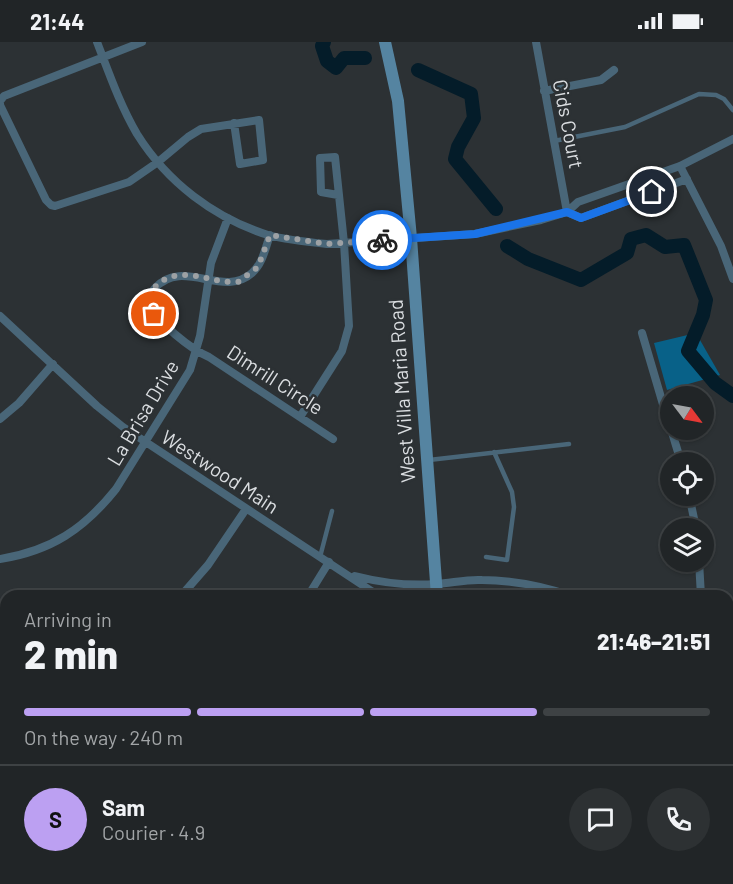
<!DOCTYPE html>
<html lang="en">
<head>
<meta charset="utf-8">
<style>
	:root { --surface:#212527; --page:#2d3133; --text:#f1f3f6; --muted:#a2a5a7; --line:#3e4244; --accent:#bca0f2 }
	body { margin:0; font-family:Barlow,sans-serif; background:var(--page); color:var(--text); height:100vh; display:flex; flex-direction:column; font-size:22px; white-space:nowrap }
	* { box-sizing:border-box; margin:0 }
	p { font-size:20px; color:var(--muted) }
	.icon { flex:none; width:33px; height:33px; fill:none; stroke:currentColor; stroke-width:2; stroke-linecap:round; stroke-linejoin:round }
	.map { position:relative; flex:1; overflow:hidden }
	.side { position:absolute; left:0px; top:548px; width:734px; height:296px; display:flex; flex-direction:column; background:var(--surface); border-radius:18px 18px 0 0; box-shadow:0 2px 4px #0004,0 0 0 2px var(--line) }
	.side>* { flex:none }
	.needle { width:39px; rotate:122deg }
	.fabs { position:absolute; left:660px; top:344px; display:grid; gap:12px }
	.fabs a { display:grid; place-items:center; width:54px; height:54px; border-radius:50%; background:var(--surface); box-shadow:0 2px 4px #0004,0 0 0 2px var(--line); font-size:30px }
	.pin { position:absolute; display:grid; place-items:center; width:51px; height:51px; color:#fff; margin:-26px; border:3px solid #fff; border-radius:50%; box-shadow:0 2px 6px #0007 }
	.courier { position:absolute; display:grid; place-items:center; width:60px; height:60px; margin:-30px; border:4px solid #1a73e8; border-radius:50%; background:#fff; color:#222; box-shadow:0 2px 8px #0007 }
	.overview em { font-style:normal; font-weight:800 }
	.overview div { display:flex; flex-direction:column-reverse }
	.overview { display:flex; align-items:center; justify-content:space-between; height:102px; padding:0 24px }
	h1 { font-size:39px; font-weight:800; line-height:45px }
	.bar { display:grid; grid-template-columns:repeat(4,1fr); gap:9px 6px; align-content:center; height:72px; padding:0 24px }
	.bar i { height:8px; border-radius:4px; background:var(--line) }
	.bar .selected { background:var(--accent) }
	.bar p { grid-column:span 4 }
	.line { display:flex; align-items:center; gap:15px; padding:0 24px; border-top:2px solid var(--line) }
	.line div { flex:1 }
	.round { display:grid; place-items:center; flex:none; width:63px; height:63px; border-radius:32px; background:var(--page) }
	.status { display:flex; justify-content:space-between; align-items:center; height:42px; padding:0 30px; background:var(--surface); direction:ltr }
	.status svg { height:16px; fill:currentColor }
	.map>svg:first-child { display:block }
</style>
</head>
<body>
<div class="status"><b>21:44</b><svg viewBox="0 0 49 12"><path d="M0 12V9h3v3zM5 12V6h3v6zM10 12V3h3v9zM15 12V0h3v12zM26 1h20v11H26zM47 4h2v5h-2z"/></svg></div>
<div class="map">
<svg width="733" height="842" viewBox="0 0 733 842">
	<rect width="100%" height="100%" fill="#2c3134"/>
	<path fill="#086188" d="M696,291L720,333L667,348L654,301Z"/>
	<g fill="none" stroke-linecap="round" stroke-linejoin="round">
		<path stroke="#041c29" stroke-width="14" d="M324,0L322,4L327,19L336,26L344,16H365
			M418,28L471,52L474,76L458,105L455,117L496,167
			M507,204L528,217L581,238L627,211L631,197L646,193L665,205L684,203L706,258L703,273L688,309L715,341L733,354"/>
		<path stroke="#496678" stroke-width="4.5" d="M554,99L625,85L699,52L716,53L724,57L733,68
			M429,418L569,402
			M320,515L332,469
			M486,515L507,518L514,465L512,450L494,410
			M394,837L414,842
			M497,837L535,842
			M478,842V837"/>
		<path stroke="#496678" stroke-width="8" d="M97,0C109,31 120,63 137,92C167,140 214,176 268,193C287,198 307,200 327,202L475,192L541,178L567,170L578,160L680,124L733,97
			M536,0L567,170
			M544,49L601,38L614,28
			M0,62V59L4,54L142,0
			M0,63L46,158L51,163L55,164L129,140L158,120L188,95L201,87L259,78L263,118L240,122L234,81
			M680,124L721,204L733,237
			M567,170L581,176L687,137
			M270,193C265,207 263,221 252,231C223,257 183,215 155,246C150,251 148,256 148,263C158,280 190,307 209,315L333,397
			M0,274L97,364L123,385L379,554
			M642,291L670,386
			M300,375L342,309L349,284L344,201L335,115L320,116L321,150L338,153
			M0,377L19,361L53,322
			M671,387L681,420
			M689,453L696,486
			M0,517C51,509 84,487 116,447L190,328L200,294L211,221L228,176
			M699,519L701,554
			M355,534C382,541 408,544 436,542C452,541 467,537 482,538C514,538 542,544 572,554
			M181,554L208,523L246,467
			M308,554L329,520
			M728,572H733
			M0,634L6,633
			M0,732L6,735
			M0,768L6,758
			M173,837L181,842
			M81,842L84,837
			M286,842L289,837"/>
		<path stroke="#5584a1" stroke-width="12" d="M385,0L398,59L411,196L437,554
			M439,842L440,837"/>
	</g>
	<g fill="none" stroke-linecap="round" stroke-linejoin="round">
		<path stroke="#9da1a4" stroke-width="6" stroke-dasharray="0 10.8" d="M154,272L147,263C149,244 167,232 185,233C203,233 218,241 238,240L258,225L270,193L327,202L382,198"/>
		<path stroke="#1a73e8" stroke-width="8" d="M382,198L475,192L567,170L581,176L652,150"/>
	</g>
	<g text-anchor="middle" stroke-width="5" stroke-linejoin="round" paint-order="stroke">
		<g font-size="20" fill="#dadde0" stroke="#2c3134">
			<text transform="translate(568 82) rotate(79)" y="7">Cids Court</text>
			<text transform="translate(275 338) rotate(33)" y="7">Dimrill Circle</text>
			<text transform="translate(402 349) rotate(-94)" y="7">West Villa Maria Road</text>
			<text transform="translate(143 371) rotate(-59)" y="7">La Brisa Drive</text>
			<text transform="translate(220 430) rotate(33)" y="7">Westwood Main</text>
		</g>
	</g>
</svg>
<div class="fabs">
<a><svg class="needle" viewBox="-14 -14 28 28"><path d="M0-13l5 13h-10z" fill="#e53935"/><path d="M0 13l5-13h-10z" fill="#a2a5a7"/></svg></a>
<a><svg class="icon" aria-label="locate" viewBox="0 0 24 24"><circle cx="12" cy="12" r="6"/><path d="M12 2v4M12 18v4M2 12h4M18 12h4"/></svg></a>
<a><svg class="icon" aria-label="layers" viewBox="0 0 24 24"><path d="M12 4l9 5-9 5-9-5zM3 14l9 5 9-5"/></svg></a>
</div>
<div class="pin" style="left:154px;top:272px;background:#ea580c"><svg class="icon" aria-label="bag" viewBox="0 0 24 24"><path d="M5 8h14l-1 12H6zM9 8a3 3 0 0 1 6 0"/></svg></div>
<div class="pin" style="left:652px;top:150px;background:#1f2937"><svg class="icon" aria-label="home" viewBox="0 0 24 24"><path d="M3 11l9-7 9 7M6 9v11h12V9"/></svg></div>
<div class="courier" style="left:382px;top:198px"><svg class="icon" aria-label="bike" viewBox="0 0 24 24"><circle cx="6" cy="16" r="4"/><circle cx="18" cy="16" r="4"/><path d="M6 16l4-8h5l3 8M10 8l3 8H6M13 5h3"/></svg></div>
<section class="side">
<div class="overview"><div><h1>2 min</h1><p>Arriving in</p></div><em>21:46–21:51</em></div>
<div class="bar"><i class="selected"></i><i class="selected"></i><i class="selected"></i><i></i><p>On the way · 240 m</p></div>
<div class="line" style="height:108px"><b class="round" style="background:var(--accent);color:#111">S</b><div><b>Sam</b><p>Courier · 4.9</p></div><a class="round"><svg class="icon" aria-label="chat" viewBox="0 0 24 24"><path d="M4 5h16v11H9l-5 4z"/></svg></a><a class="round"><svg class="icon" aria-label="phone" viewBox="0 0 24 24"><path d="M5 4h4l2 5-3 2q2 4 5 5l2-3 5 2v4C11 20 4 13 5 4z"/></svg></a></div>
</section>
</div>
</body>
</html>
